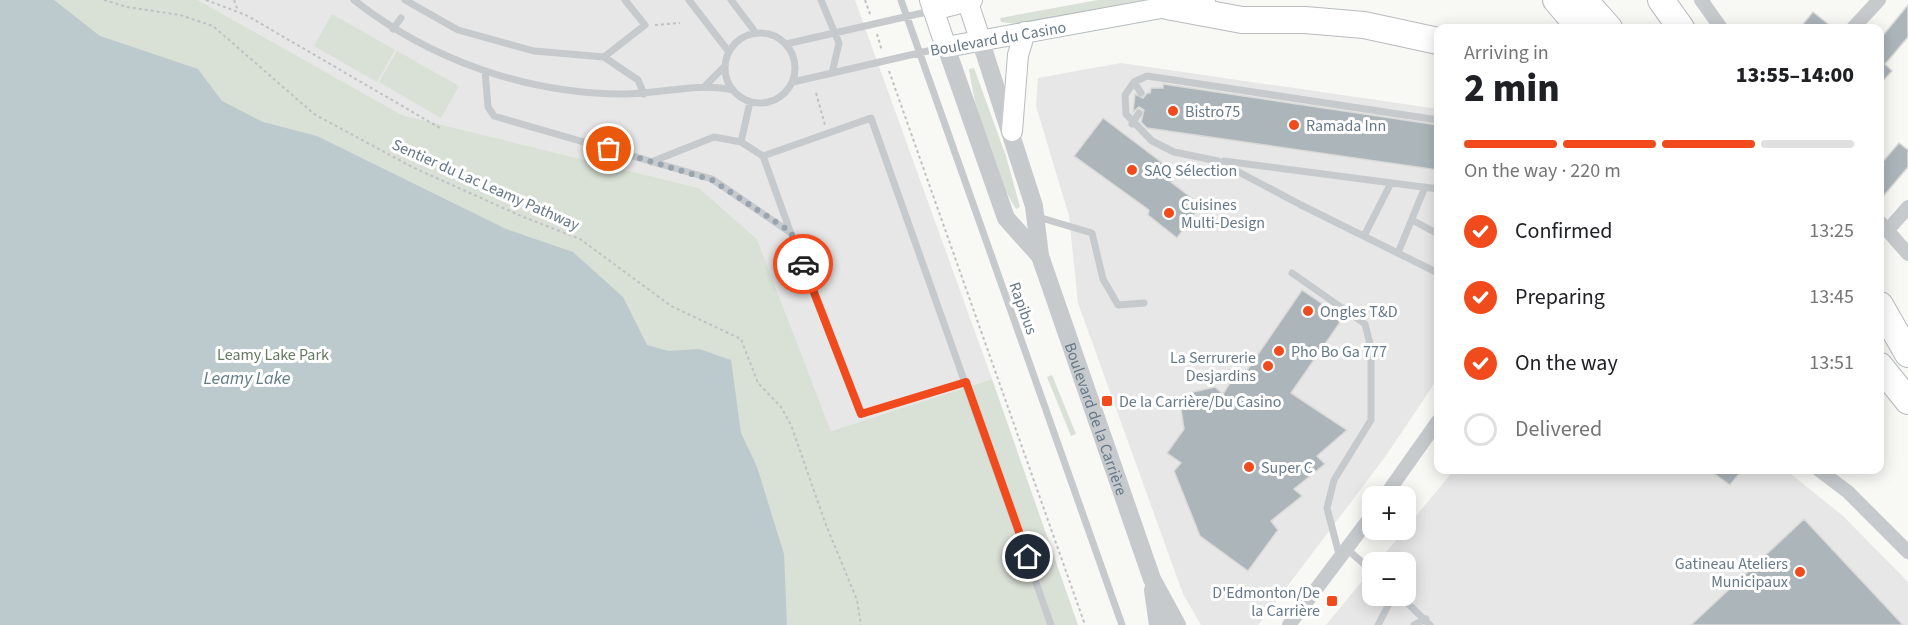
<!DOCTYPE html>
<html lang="en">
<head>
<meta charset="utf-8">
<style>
	:root { --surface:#fff; --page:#f6f6f6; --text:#202124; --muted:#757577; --line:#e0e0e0; --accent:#f04a1d }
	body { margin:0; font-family:"Source Sans 3",sans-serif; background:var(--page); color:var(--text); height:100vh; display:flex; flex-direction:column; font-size:22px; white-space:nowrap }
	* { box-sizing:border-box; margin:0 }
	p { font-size:20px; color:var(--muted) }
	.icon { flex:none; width:33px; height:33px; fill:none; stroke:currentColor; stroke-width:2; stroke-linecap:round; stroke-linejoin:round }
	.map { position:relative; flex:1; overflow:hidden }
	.panel { position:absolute; left:1434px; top:24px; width:450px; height:450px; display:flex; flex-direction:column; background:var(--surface); border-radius:12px; box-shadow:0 3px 15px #0003 }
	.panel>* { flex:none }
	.fabs { position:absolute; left:1362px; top:486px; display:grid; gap:12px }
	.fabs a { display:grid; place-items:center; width:54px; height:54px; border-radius:12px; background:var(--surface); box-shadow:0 3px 15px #0003; font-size:30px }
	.pin { position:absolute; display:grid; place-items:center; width:51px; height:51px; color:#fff; margin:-26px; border:3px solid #fff; border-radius:50%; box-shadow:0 2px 6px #0007 }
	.courier { position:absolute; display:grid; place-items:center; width:60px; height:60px; margin:-30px; border:4px solid #f04a1d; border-radius:50%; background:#fff; color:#222; box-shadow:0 2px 8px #0007 }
	.head em { font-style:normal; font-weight:800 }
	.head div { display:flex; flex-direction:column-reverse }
	.head { display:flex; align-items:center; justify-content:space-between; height:102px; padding:0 30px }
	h1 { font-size:39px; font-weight:800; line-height:45px }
	.bar { display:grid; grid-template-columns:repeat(4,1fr); gap:9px 6px; align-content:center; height:72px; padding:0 30px }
	.bar i { height:8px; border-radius:4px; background:var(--line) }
	.bar .active { background:var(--accent) }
	.bar p { grid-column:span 4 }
	ol { padding:0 30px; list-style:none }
	li { display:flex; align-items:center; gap:18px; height:66px }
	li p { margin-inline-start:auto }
	li .icon { padding:6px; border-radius:50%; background:var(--accent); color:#fff; stroke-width:4 }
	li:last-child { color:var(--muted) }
	li i { width:33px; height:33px; border:3px solid var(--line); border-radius:50% }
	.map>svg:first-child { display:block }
</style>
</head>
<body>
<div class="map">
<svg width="1908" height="625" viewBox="0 0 1908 625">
	<rect width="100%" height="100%" fill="#f8f8f5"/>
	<path fill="#e6e7e6" d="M198,0H855L992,379L831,431L757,239L699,188L402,115Z
		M1121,63L1438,109V378L1385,457L1258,625H1201L1183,594L1078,303L1069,216L1036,106L1038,78Z
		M1454,470H1786L1843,516L1908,582V625H1326L1372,569V596H1406V562H1378Z"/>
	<path fill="#d9e0d6" d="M0,0H198L402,115L699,188L757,239L831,431L992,379L1078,625H0Z
		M1098,0H1144L1017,24L1001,22L1000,18Z
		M332,14L395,50L377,82L314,46Z
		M397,51L459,86L441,118L379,82Z
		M974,68L1006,156L1020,207L1016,209C991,168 976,116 969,69Z
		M1052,375L1076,434L1071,436L1047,377Z"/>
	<path fill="#bcc9cd" d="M0,0H54L100,36L198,69L222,101L263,122L317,136L506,229L573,252L623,297L647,345L669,351L699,349L731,360L741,433L757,467L784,554L787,625H0Z"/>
	<path fill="#acb5ba" stroke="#dadad7" stroke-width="1.5" d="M1908,5V37L1885,64L1892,71L1880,84V39Z
		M1813,12L1833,28H1800Z
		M1163,84L1438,125V170L1147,128L1141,122L1144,110L1139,107L1133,112L1135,94L1143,98L1147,93H1150L1151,88H1163Z
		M1103,118L1177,174L1171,182L1201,205L1177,238L1148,215L1149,210L1074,156Z
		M1899,143L1908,150V167L1880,200V165Z
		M1302,290L1343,318L1291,393L1347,430L1317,456L1325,464L1294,489L1302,496L1271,521L1278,530L1248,571L1200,536L1174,471L1181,463L1167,453L1184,429L1181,409L1193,392L1215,387L1223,394L1233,378L1239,382Z
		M1709,470H1742L1730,485Z
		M1804,519L1903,625H1691Z"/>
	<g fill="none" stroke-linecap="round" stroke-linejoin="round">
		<g stroke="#b5bcc0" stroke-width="22">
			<path id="secondary" d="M930,0L946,47L1205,0
				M967,0L980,39
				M933,10L972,0
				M1012,131L1018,55L1025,32"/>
		</g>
		<g stroke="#b8bcbf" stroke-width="28">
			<path id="motorway" d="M1556,0L1580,28
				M1584,0L1609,28
				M1661,0L1681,28
				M1167,6L1242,20H1305L1364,25L1438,41
				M1880,305L1908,354
				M1880,366L1908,401"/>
		</g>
		<path stroke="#bfc2c4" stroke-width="2" stroke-dasharray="3 3" stroke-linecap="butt" d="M104,0L127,7L180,15L213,26L314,114L412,167L521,216L580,239L671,306L741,339L758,383L781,407L791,425L826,525L857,600L861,625
			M206,0L246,15L440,128
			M234,0L238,11
			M865,0L870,14
			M655,25L680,23
			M877,34L882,51
			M889,71L1085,625
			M816,93L825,125"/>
		<path stroke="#c6cacd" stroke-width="7" d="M354,0C430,60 527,94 624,94C661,94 697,82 733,90
			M405,0L458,30L534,51L604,57L645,25L625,0
			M689,0L729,52
			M731,0L756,33
			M821,0L839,43L832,73
			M901,0L1122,625
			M393,29L401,18
			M725 68a35 35 0 1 1 70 0a35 35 0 1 1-70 0Z
			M786,44L931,11
			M604,57L638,80L644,94
			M485,71L488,107L494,116L712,179L791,233L861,414L967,382
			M793,82L945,47
			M1134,82L1141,93
			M705,86L725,66
			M1438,120L1147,76L1134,82L1125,95L1126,114L1152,141L1174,152L1218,161L1301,205L1438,273
			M1132,124L1139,113
			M741,142L750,102
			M763,156L871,118L1051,625
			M1224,161L1438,189
			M651,162L714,137L741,142L763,156L790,231
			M1038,217L1092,233L1103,279L1118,305L1144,303
			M1412,220L1438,234
			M1364,236L1391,183
			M1398,253L1425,187
			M1292,273L1365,324L1371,348V420L1334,480L1327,508L1340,558
			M1348,550L1372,571
			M1400,596L1430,625
			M1378,625L1393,596
			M1414,625L1426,619"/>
		<path stroke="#c6cacd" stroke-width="14" d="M1701,0L1721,28
			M1853,28L1879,0
			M1880,222L1908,254
			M1887,231L1908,207
			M1819,470L1848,492L1908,552
			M1385,496L1438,421
			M1289,625L1372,515"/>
		<g stroke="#c6cacd" stroke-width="18">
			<path id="s1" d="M980,39L1034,206L1040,256L1152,579L1177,625"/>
			<path d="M946,47L1006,218L1040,256"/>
			<path d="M1153,590L1158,625"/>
		</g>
		<use href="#secondary" stroke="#fff" stroke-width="20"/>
		<use href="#motorway" stroke="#fff" stroke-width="26"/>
	</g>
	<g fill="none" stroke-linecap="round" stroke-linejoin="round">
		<path stroke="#98a5ae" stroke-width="6" stroke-dasharray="0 10.8" d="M609,149L712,180L791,232L803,264"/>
		<path stroke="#f04a1d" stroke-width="8" d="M803,264L861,414L966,382L1028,557"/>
	</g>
	<g fill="#f04a1d" stroke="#fff" stroke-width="2">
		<circle cx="1173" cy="111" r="6"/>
		<circle cx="1294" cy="125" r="6"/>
		<circle cx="1132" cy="170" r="6"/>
		<circle cx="1169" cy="213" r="6"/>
		<circle cx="1308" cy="311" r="6"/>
		<circle cx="1279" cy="351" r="6"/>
		<circle cx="1268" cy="366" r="6"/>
		<rect x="1101" y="395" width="12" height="12" rx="3"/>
		<circle cx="1249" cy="467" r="6"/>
		<circle cx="1800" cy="572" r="6"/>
		<rect x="1326" y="595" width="12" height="12" rx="3"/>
	</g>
	<g text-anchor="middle" stroke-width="6" stroke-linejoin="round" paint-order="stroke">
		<g font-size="16" fill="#657988" stroke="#fff">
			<text transform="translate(998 38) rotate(-10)" y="6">Boulevard du Casino</text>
			<text transform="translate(486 184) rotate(24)" y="6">Sentier du Lac Leamy Pathway</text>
			<text transform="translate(1024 308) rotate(70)" y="6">Rapibus</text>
			<text dy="6" stroke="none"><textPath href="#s1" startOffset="398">Boulevard de la Carrière</textPath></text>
		</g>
		<g font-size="16" fill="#657988" stroke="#fff" text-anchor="start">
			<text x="1185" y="117">Bistro75</text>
			<text x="1306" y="131">Ramada Inn</text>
			<text x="1144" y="176">SAQ Sélection</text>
			<text x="1181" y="210">Cuisines<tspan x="1181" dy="18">Multi-Design</tspan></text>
			<text x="1320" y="317">Ongles T&amp;D</text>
			<text x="1291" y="357">Pho Bo Ga 777</text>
			<text x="1256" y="363" text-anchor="end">La Serrurerie<tspan x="1256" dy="18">Desjardins</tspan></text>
			<text x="1119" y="407">De la Carrière/Du Casino</text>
			<text x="1261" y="473">Super C</text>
			<text x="1788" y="569" text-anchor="end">Gatineau Ateliers<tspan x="1788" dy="18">Municipaux</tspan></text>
			<text x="1320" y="598" text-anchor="end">D'Edmonton/De<tspan x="1320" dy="18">la Carrière</tspan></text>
		</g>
		<g font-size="16" fill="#667a60" stroke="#fff">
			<text x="273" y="360">Leamy Lake Park</text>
		</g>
		<g font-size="18" font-style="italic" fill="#607b84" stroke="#fff">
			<text x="247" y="384">Leamy Lake</text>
		</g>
	</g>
</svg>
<div class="fabs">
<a>+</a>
<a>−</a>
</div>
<div class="pin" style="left:609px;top:149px;background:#ea580c"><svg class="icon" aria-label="bag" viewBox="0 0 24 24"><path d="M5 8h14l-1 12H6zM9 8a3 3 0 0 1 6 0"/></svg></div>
<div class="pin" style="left:1028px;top:557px;background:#1f2937"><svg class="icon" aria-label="home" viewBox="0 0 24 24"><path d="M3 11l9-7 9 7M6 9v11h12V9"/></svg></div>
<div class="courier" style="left:803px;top:264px"><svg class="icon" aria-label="car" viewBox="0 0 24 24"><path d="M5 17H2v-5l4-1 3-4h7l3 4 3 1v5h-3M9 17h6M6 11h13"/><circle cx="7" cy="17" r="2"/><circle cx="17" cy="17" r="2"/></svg></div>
<section class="panel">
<div class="head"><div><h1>2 min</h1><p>Arriving in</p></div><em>13:55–14:00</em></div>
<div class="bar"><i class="active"></i><i class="active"></i><i class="active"></i><i></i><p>On the way · 220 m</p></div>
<ol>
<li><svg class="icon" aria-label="check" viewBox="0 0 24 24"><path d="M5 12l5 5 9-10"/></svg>Confirmed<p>13:25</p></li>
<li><svg class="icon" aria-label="check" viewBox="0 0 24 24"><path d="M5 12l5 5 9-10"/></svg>Preparing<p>13:45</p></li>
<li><svg class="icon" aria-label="check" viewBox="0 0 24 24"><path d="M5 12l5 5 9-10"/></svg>On the way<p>13:51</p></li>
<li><i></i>Delivered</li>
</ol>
</section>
</div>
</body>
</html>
